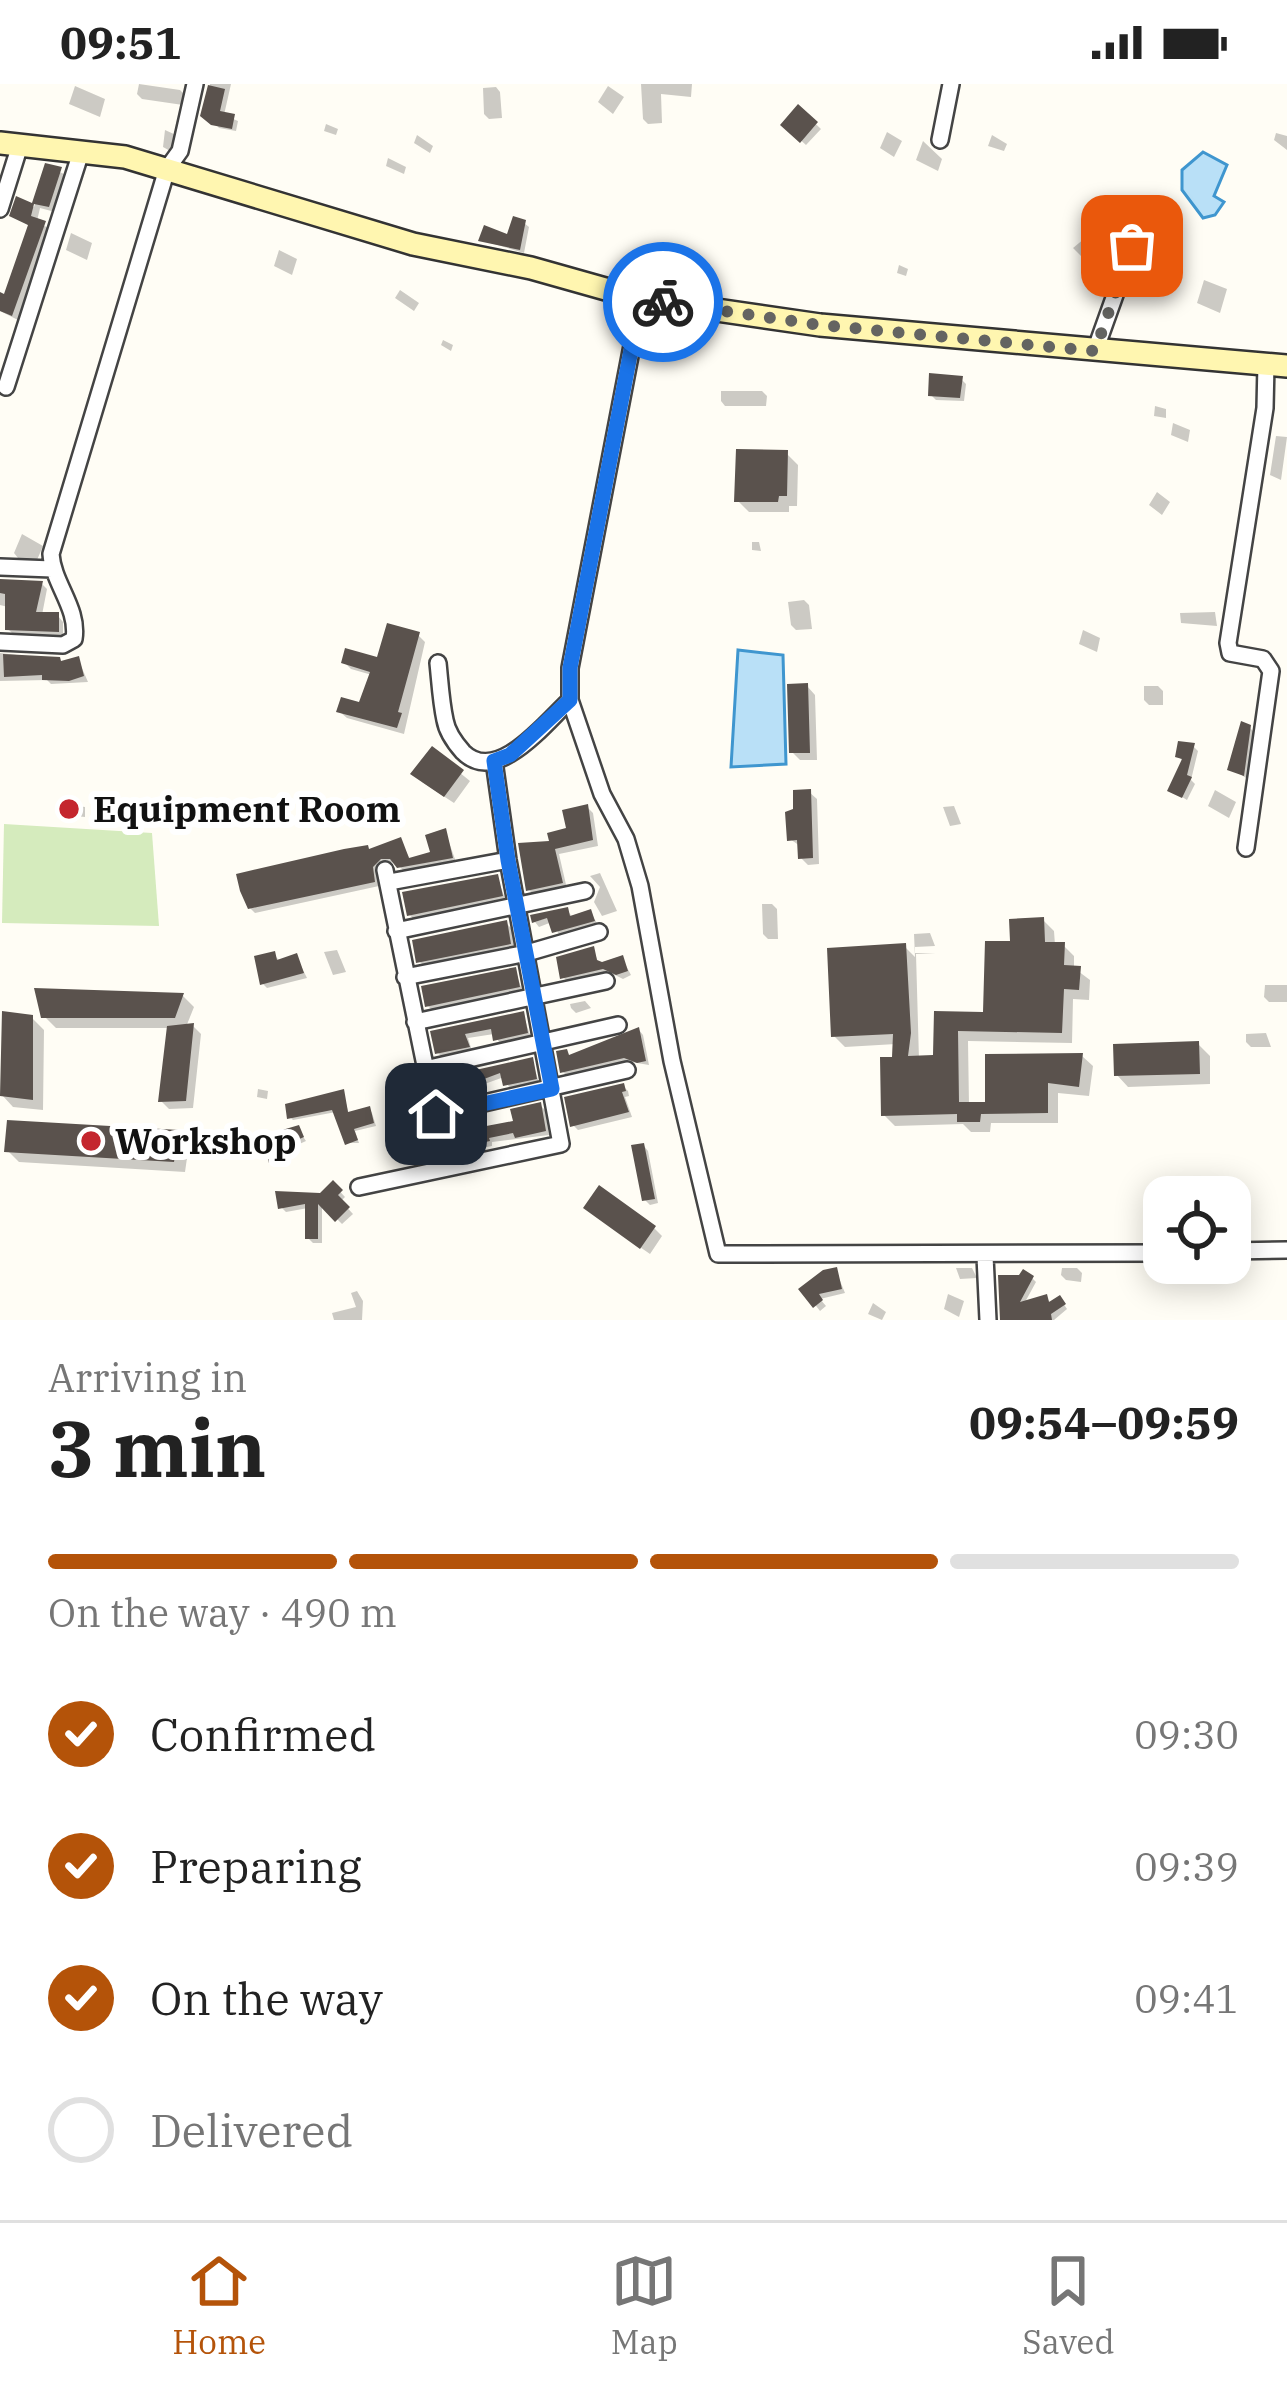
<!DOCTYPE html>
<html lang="en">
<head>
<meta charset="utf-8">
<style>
	:root { --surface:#fff; --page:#f6f6f6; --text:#222; --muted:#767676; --line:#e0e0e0; --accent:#b45309 }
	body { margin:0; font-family:"IBM Plex Serif",serif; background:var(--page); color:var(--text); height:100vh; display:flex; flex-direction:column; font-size:45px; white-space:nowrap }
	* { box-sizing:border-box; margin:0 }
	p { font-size:39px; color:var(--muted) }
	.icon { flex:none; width:66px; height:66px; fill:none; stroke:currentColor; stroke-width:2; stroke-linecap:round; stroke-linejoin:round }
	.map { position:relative; height:1236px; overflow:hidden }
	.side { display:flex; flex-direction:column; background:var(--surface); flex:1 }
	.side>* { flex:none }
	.controls { position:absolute; left:1143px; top:1092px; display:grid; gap:24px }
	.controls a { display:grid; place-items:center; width:108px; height:108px; border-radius:24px; background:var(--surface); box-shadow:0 6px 30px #0003; font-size:60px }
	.pin { position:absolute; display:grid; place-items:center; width:102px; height:102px; color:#fff; margin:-51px; border-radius:24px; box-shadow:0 6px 18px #0006 }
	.courier { position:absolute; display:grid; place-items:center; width:120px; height:120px; margin:-60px; border:9px solid #1a73e8; border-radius:50%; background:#fff; color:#222; box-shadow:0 3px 15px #0007 }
	.summary em { font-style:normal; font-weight:700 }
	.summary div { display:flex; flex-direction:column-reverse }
	.summary { display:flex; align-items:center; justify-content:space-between; height:204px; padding:0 48px }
	h1 { font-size:78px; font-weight:700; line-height:90px }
	.bar { display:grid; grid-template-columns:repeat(4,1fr); gap:18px 12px; align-content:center; height:144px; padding:0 48px }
	.bar i { height:15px; border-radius:9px; background:var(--line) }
	.bar .on { background:var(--accent) }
	.bar p { grid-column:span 4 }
	ol { padding:0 48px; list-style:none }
	li { display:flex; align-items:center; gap:36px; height:132px }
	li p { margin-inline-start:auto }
	li .icon { padding:12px; border-radius:50%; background:var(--accent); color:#fff; stroke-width:4 }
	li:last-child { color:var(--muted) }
	li i { width:66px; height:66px; border:6px solid var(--line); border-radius:50% }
	.status { display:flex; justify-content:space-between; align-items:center; height:84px; padding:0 60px; background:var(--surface); direction:ltr }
	.status svg { height:33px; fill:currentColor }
	.tab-bar { display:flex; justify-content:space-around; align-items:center; height:168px; border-top:3px solid var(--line); background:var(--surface); font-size:33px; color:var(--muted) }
	.tab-bar a { display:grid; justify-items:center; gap:6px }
	.tab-bar .on { color:var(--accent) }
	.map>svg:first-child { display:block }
</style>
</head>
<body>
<div class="status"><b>09:51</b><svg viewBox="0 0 49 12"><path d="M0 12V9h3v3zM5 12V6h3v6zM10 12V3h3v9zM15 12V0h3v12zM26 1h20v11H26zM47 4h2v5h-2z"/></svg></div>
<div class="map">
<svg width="1287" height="1236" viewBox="0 0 1287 1236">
	<rect width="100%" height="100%" fill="#fffdf5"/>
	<path fill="#d5ebbd" d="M4,740L152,749L159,842L2,839Z"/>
	<path fill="#b9e0f7" stroke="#3f96cf" stroke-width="3" d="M1203,68L1227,81L1214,112L1224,118L1215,131L1203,134L1182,106V86Z
		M738,566L783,571L786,680L731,683Z"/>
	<path fill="#0003" d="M139,0L180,6L185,11L183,21L142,15L137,10Z
		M210,0H231L224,31L238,37L236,47L219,44L204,27Z
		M641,0H692L691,13L661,10L662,39L648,40L643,35Z
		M75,2L105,15L100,33L69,20Z
		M608,2L624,13L613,30L598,18Z
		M496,3L500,8L502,34L489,35L484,30L483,4Z
		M799,24L821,45L806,61L784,41Z
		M326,40L338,45L336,51L324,47Z
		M165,46L176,51L172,68L163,63Z
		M887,48L902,57L894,73L880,64Z
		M1276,49L1287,52V66L1274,56Z
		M417,51L433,62L430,69L414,59Z
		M992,51L1007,60L1004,67L988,62Z
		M923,57L942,75L938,87L916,76Z
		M388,74L406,83L404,90L386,82Z
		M47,82L66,91L55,128L40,124L37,137L51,146L18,236L0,227V212L5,214L31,143L13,131L18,116L34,123Z
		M524,139L529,143L524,169L481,156L509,153Z
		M71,149L92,159L87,176L66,166Z
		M1085,154L1097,168L1091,172L1096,177L1091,182L1073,164Z
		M1149,161L1163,170L1153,190L1141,182Z
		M279,166L297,175L292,191L274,182Z
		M899,181L908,185L906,192L897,189Z
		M1204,196L1227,205L1220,229L1197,219Z
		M400,206L419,219L414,227L395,214Z
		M443,256L453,261L451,267L441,261Z
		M961,295L966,300L964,317L936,316L931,311Z
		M721,307H762L767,312L766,322H725L721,317Z
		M1155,322L1166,325V334L1154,332Z
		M1173,339L1190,346L1188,358L1171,351Z
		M1276,352L1287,353L1281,396L1270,391Z
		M786,369L798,381L797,422H789V428H749L737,416Z
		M1157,408L1170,418L1162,431L1149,421Z
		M22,450L43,462L37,476L18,474L14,469Z
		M752,458H759L761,467L752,466Z
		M0,498L42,500L47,505L42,531L58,532L63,538V553L14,551L8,545V523L0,521Z
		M804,516L809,521L812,545L796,546L791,541L788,518Z
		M1215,528L1217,542L1181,539L1180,529Z
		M1083,546L1100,554L1097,568L1079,560Z
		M418,551L425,558L404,650L347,634L340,628L361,621L372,591L351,585L344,578L379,577Z
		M0,569L59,576L63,580L78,575L88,598L51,600L47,596L0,597Z
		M807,602L815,611L817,676H800L792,668Z
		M1144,602H1158L1163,607V621H1149L1144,616Z
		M1250,644L1255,649L1248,695L1231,685Z
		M1193,662L1198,667L1191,696L1195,700L1187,716L1171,706L1184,678L1178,672Z
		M433,667L470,697L454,719L422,698Z
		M1215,706L1236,718L1229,734L1208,722Z
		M809,708L817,715L819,780L808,781L801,774L800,762L790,755Z
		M56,719L85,723V733L57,730Z
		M954,722L961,740L950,742L943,723Z
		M587,723L593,729L598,762L559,770L567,805L535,812L529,806L553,759L570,746Z
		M445,747L456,778L405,788L396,779L387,778L377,789L379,802L255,829L250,824L400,756L411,777L434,770Z
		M600,789L617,827L602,832L594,818L600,803L590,792Z
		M497,793L506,817L414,836L410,831Z
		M762,820H772L777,825L778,855H768L763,850Z
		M567,826L573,834L591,829L598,841L560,852L552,838L539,843L535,838Z
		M1043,836L1054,847L1055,861H1063L1074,872V884L1090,896L1089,916L1073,915L1072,959L968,957L969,1021L988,1020L1082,972L1093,982L1089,1012L1058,1009V1039H991L990,1048H971L963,1040L895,1042L884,1031L896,960L845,963L834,952L905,863L915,873L914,850L930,849L935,862L915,863V869H936L916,870L919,975L936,974L937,930L986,931L1013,860Z
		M506,839L511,844L515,864L424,882L419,877Z
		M337,866L346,888L333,891L324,868Z
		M593,866L600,882L622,874L631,891L623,895L611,889L568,898L563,893Z
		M274,871L281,878L296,872L307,894L267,904L263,900Z
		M515,887L523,908L433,927L428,922Z
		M1265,901H1287V918H1269L1264,913Z
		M183,912L194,923L186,943L193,942L201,950L193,1024L169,1025L161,1017L170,944H56L44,932Z
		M585,917L591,924L576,929L571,924L570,920Z
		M523,930L531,954L501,961L494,950L468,954L472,967L443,974L438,969L434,949Z
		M32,934L44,946L43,1026L13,1023L2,1011Z
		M639,946L643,951L649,981L631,978L567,992L563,988L571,974Z
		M1266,949L1271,963H1251L1246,958V950Z
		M1198,960L1210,972V1000L1128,1003L1117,991Z
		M532,976L539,999L510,1005L504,993L479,1002L481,1012L452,1019L447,1014L443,996Z
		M623,1002L628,1007L629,1012L625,1013L632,1033L578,1046L573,1041Z
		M258,1005L268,1007L267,1015L257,1013Z
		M343,1008L349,1031L369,1025L372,1029L376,1042L355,1047L359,1059H348L336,1028L293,1036L290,1033Z
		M540,1021L545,1026L549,1051L492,1058V1062L462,1068L457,1064L477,1036L483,1045L517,1039Z
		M298,1045L306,1057L282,1068L284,1079L276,1082L266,1054Z
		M177,1049L189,1060L185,1088L19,1078L8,1067Z
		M644,1062L648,1067L658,1119L650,1121L645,1116Z
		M333,1100L345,1113L341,1117L353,1130L342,1140L322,1120V1159H313L308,1154V1124L286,1128L281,1123L321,1112Z
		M595,1132L654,1144L662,1152L650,1170Z
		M956,1184H972L977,1194L960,1195Z
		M1062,1184H1077L1082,1189L1081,1198L1066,1196L1061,1191Z
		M836,1187L845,1209L820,1215L826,1222L820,1227L803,1205Z
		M1032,1194L1036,1198L1024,1220L1046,1214L1052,1220L1063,1219L1067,1225L1054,1236H1003Z
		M357,1207L363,1217L362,1236H334L332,1229L356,1223L351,1209Z
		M948,1210L964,1217L959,1233L944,1225Z
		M873,1219L886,1228L882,1236L868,1230Z"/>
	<path fill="#5a524d" d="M208,1L225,5L220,27L235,30L232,45L211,41L200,32Z
		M798,20L818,38L800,59L780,41Z
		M45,79L62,83L49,123L34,120L31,132L46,137L12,232L0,227V208L4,210L28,141L9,132L16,112L32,119Z
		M513,132L526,136L520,166L478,157L484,141L507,150Z
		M929,289L963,292L960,314L928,312Z
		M736,365L788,366L787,412H779L778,418H734Z
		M0,495L43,497L36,528H59V548L5,546V510L0,509Z
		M387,539L420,548L398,628L402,629L397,644L336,628L341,613L359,618L370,588L341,579L345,564L377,573Z
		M3,570L60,573L61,577L79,572L84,592L69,597L42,596V591L4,593Z
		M808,599L810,669H789L787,600Z
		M1241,637L1251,641L1244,692L1227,686Z
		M1178,657L1195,659L1187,691L1192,693L1182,714L1167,707L1182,675L1175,673Z
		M432,662L464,686L444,713L410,690Z
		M811,705L813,774L798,775L797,756L787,757L785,728L793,725V706Z
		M588,720L593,756L555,765L563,799L526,807L518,759L549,757L547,749L566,744L562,726Z
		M446,744L453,774L397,784L390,775H381L373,783L375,798L248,825L240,807L236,790L344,765L368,761L369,765L401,753L409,774L430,768L425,751Z
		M498,790L503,812L407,832L402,808Z
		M568,823L570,832L591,825L595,837L552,849L547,834L532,839L530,831Z
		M1044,833L1045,858H1065L1064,881L1081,882L1079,906L1064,905L1062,949L958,947L959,1018H985V970L1083,969L1079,1003L1048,999V1029L981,1030L980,1038H957V1030L881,1032L880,973H892L893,950L831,953L827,864L906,859L911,949L908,972L933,971L934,927L983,928L985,857H1010L1009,835Z
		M507,836L511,860L416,879L412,856Z
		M594,862L597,876L602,878L623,871L628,887L616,891L603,885L560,895L556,873Z
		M275,867L277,876L297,869L304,889L260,901L254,872Z
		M516,883L520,903L425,923L421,902Z
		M34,904L184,909L175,934H41Z
		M2,927L33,931V1016L0,1012Z
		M524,927L528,949L493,957L491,945L465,950L470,963L435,970L430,947Z
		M194,939L186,1017L158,1018L167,942Z
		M639,943L646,977L637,979L624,974L560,989L556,967L567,965L569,971Z
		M1199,957L1200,990L1114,992L1113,960Z
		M533,973L537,995L503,1002L500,989L476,998L478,1008L444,1016L440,994Z
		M624,999L626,1007L622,1008L629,1028L570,1043L564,1013Z
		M344,1005L348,1028L370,1022L374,1039L354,1045L358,1056L345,1061L332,1026L287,1035L285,1020Z
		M541,1018L546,1047L515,1054L513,1049L489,1054L490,1057L454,1065L451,1049L468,1045L466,1036L478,1033L481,1043L513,1037L510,1025Z
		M7,1036L179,1046L174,1078L4,1068Z
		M299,1041L304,1053L279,1064L282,1076L269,1079L262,1052Z
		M644,1059L655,1115L642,1117L631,1061Z
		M333,1096L343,1106L338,1111L350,1123L335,1138L318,1120V1155H305V1120L278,1125L275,1107L320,1109Z
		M599,1101L656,1142L640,1165L583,1124Z
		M837,1183L842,1205L819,1210L823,1216L813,1224L798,1205L823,1186Z
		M1023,1185L1034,1192L1020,1218L1047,1210L1049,1218L1060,1211L1066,1220L1051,1230L1052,1236H1000L998,1191H1019Z"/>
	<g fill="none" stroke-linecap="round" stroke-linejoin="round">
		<g stroke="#444" stroke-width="20">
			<path id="street" d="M940,56L951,0
				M0,125L20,61
				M1095,267L1145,127
				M6,303L81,68
				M0,483L52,485
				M0,558L63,561L74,555C79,524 53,500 51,470L167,85L180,67L195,0
				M438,579C440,598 441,618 445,636C447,648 455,659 463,668C497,702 546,638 570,616V584L641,215
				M570,616L602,710L626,755L640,802L672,977L718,1170L1164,1169
				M1246,764L1271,587L1263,575L1230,569L1228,559L1265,324L1266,280
				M385,786L446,1084
				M389,798L508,776
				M396,847L585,807
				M405,893L527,869L599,848
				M415,938L606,897
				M425,985L618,941
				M436,1030L627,986
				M359,1103L561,1060L508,776L494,677
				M1230,1167L1287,1166
				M985,1172L988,1236"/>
		</g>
		<g stroke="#333" stroke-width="26">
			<path id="secondary" d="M0,59L125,73L413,160L531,184L641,215L820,241L1287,282"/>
		</g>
		<use href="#street" stroke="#fff" stroke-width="15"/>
		<use href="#secondary" stroke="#fff6b0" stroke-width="21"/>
	</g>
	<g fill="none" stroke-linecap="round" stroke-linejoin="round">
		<path stroke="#646461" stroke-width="12" stroke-dasharray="0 21.6" d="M663,218L820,241L1095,267L1132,162"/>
		<path stroke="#1a73e8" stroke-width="15" d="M436,1030L552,1005L508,776L494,677L510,671L570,616V584L641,214L663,218"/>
	</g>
	<g fill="#c4262e" stroke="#fff" stroke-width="4.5">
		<circle cx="69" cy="725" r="12"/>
		<circle cx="91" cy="1057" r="12"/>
	</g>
	<g text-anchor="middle" stroke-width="12" stroke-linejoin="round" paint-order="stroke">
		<g font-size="36" font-weight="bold" fill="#111" stroke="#fff" text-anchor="start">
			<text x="93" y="738">Equipment Room</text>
			<text x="115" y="1070">Workshop</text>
		</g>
	</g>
</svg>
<div class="controls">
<a><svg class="icon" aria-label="locate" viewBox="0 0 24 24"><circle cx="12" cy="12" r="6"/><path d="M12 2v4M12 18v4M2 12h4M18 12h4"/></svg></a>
</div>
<div class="pin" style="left:1132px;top:162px;background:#ea580c"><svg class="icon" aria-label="bag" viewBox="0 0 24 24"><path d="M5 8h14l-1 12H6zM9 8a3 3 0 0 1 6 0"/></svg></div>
<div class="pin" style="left:436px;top:1030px;background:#1f2937"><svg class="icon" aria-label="home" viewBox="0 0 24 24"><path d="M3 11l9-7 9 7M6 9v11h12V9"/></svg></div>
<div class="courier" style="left:663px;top:218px"><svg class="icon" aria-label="bike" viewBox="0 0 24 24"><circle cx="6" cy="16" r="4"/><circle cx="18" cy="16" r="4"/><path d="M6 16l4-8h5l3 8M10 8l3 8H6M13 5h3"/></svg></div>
</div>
<section class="side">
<div class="summary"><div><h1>3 min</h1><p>Arriving in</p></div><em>09:54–09:59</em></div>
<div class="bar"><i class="on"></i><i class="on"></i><i class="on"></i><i></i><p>On the way · 490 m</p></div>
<ol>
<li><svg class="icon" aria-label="check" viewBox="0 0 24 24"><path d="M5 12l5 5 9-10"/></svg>Confirmed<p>09:30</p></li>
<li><svg class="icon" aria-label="check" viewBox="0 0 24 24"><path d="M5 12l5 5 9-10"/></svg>Preparing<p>09:39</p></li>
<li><svg class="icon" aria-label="check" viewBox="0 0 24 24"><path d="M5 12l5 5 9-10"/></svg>On the way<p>09:41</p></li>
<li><i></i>Delivered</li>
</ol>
</section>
<nav class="tab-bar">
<a class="on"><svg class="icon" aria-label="home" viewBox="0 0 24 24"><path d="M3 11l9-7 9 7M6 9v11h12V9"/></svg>Home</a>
<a><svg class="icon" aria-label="map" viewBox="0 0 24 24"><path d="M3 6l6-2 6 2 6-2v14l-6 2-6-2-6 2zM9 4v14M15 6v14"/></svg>Map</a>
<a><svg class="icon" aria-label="saved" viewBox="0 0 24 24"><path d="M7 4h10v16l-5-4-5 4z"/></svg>Saved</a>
</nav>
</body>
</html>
